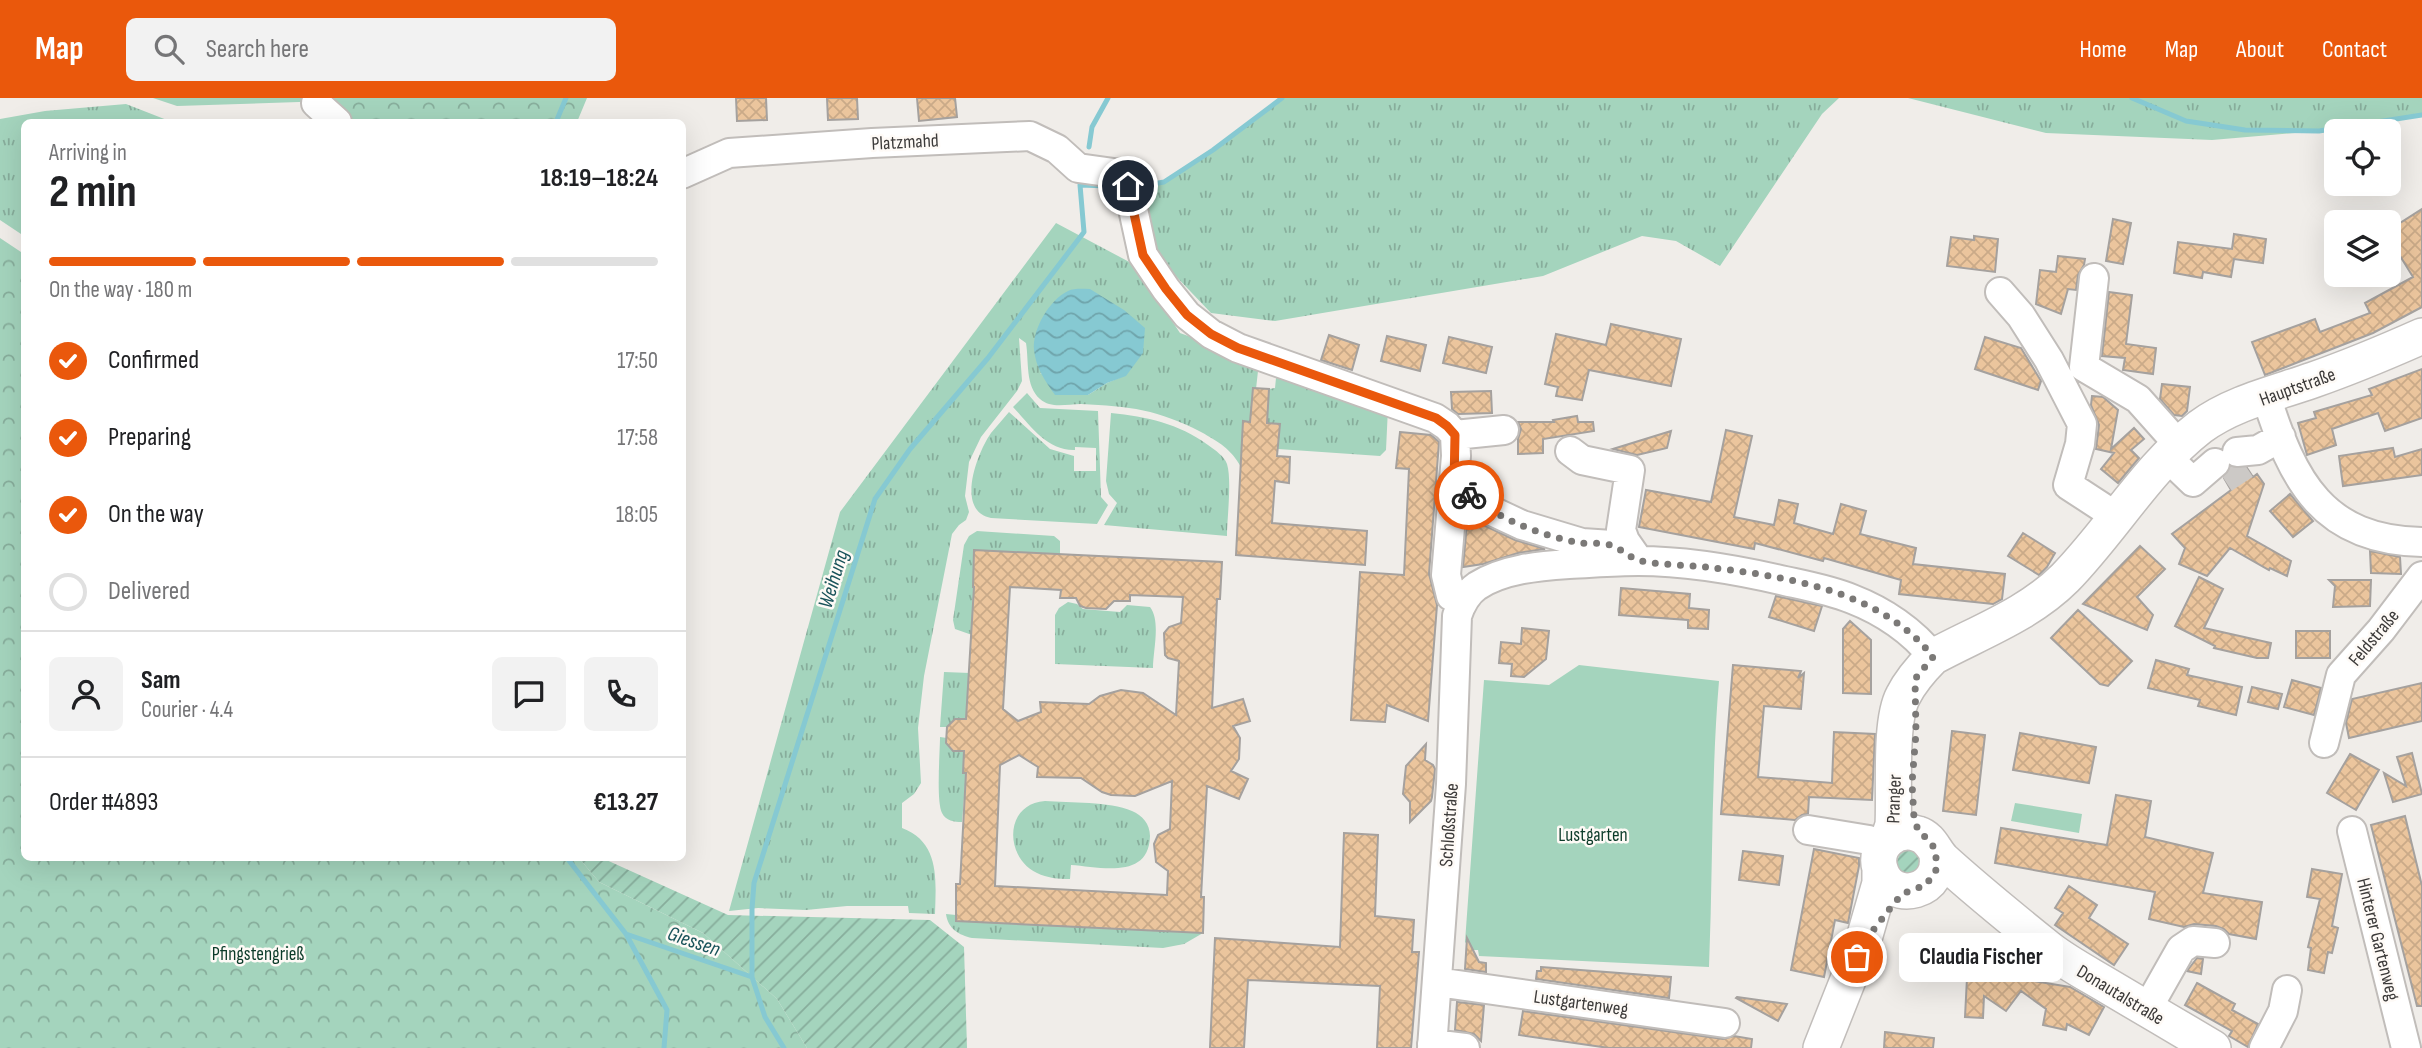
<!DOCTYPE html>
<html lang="en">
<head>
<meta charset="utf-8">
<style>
	:root { --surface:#fff; --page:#f2f2f2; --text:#202124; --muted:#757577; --line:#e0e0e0; --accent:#ea580c }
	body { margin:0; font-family:"Sofia Sans Condensed",sans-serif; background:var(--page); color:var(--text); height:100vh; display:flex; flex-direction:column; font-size:26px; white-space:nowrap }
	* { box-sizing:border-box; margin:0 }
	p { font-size:23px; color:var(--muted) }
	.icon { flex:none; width:38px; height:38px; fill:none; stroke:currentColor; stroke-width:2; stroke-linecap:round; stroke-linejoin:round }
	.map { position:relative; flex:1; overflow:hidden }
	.side { position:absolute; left:21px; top:21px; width:665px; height:742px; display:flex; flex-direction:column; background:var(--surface); border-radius:10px; box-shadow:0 7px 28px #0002 }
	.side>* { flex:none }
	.buttons { position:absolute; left:2324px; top:21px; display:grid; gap:14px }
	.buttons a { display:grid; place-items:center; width:77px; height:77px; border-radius:10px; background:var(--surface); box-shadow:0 7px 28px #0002; font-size:35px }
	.pin { position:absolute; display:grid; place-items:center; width:60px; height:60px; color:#fff; margin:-30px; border:4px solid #fff; border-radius:50%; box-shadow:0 2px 7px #0007 }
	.courier { position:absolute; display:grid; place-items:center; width:70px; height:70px; margin:-35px; border:5px solid #ea580c; border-radius:50%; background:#fff; color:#222; box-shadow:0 2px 9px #0007 }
	.bubble { position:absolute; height:49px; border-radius:10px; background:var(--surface); box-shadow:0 7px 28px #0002; font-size:23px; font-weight:700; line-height:49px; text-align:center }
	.head em { font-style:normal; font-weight:700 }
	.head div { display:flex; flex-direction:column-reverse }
	.head { display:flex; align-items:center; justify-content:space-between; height:119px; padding:0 28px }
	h1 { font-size:46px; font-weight:700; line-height:52px }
	.bar { display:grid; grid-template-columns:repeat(4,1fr); gap:10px 7px; align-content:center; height:84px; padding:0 28px }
	.bar i { height:9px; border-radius:5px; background:var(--line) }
	.bar .current { background:var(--accent) }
	.bar p { grid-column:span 4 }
	.line { display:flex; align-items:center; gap:18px; padding:0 28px; border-top:2px solid var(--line) }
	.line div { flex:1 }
	.round { display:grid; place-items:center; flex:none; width:74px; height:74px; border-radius:10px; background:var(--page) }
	ol { padding:0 28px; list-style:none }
	li { display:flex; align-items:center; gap:21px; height:77px }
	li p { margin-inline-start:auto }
	li .icon { padding:7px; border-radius:50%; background:var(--accent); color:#fff; stroke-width:4 }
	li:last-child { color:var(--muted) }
	li i { width:38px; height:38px; border:4px solid var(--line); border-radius:50% }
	header { display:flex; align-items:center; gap:42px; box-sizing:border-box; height:98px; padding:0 35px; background:var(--accent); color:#fff }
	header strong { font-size:33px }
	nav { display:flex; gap:38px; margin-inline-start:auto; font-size:24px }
	.search { width:490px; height:63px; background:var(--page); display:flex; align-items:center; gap:18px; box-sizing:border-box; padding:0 24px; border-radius:10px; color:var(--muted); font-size:26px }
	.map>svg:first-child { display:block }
</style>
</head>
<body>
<header>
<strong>Map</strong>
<div class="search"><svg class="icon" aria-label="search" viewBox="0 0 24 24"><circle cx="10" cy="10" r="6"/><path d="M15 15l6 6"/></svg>Search here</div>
<nav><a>Home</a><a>Map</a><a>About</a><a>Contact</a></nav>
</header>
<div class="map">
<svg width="2422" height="950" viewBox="0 0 2422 950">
	<defs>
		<pattern id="grass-tufts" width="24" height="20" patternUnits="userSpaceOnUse" patternTransform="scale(1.75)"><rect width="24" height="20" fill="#a4d4bd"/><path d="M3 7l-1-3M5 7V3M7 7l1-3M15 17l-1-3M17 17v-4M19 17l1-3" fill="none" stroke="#87ad9b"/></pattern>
		<pattern id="forest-crowns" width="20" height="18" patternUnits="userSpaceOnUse" patternTransform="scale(1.75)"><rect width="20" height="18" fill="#a4d4bd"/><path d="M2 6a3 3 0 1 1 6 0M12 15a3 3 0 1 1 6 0" fill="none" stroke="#87ad9b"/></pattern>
		<pattern id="garden-furrows" width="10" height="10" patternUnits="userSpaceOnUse" patternTransform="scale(1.75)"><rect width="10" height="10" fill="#a4d4bd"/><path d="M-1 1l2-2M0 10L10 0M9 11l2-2" fill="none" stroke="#87ad9b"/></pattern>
		<pattern id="water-waves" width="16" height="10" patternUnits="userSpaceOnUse" patternTransform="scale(1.75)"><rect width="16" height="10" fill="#86c9d2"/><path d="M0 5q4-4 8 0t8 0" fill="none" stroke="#6fa4ab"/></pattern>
		<pattern id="building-cross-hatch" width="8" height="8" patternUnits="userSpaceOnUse" patternTransform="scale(1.75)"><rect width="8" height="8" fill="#ebc59d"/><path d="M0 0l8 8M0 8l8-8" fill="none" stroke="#caaa88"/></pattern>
	</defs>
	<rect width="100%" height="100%" fill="#f0ede9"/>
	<path fill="url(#grass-tufts)" fill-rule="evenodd" d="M1282,0H1839L1822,16L1720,168L1676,143L1642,138L1543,178L1275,223L1211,215L1149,150L1129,81L1162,84L1213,52Z
		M1908,0H2422V17L2319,33L2212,42L2046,35Z
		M126,6L172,24H24V138L0,122V21L45,13Z
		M1056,125L1135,167L1180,235L1259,264L1256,291H1253L1252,301L1258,324H1243L1241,369C1231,351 1219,344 1201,334C1159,312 1129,308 1081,306C1067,306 1051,311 1040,301C1025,288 1029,263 1026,245L1019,240L1022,283L1017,293L981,339L969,364L965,398L969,414L966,422L959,427L952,436L924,578L918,630L921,685L914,696L902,705V730C940,744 936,782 935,816L909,815L908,808H847L806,812L758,810L729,813L840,414ZM1040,275L1126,277L1107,285L1088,297Z
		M1277,270L1388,310L1386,352L1380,358L1278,351L1280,326L1267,325L1269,291L1275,290Z
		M1027,295L1040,310L1098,313L1101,399L1108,407L1097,426L991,420C955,413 977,355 991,335C997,328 1003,321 1009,314L1050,351L1074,358V373H1096V350L1075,349V352C1047,353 1030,327 1013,309Z
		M1111,315C1147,319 1178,325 1208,347C1215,352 1224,358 1227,366C1232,382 1227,420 1227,438L1104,427L1117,405L1109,396L1106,383Z
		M977,433L1054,438L1060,443V456L974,452L972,537L955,531L953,522L964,447L969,438Z
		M1068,504L1077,506L1083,511L1120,514L1127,507L1150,509C1161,523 1153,553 1153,570L1055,566V517L1059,510Z
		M944,574L970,575L966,622L955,621L947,629H940Z
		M940,639L947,640L946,645L953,653H964L963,674L966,675L962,724C954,724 946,723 942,715C936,703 940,655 940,639Z
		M1045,703C1070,705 1109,703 1132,713C1142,717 1150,726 1150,738C1149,782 1100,769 1071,767L1070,781C1058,781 1047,780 1037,775C1004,759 1004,706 1045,703Z
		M946,816L956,817L957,823L1203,835L1184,846L1163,850L972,840C959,837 948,831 946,816Z"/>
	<path fill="url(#forest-crowns)" d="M332,0H587L577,24H353L329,3Z
		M0,140L24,156V760H579L599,784L703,835L777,901L807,950H0Z"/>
	<path fill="#a4d4bd" d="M153,0H332L329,3L177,8Z
		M1579,567L1719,583C1711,678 1713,773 1709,869L1479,858L1478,852H1472L1465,844L1484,582L1549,587Z
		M2015,705L2082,716L2079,735L2011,723Z"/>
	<path fill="url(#garden-furrows)" d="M1909,751L1920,756L1922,769L1907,777L1899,772L1896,765L1901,753Z
		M579,760H602L728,817L930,822L964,849L967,950H807L777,901L703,835L599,784Z"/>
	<path fill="url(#water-waves)" d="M1090,191L1124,212L1145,230L1143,255L1126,278L1107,285L1088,297H1055C1045,283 1036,270 1034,252C1032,232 1049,202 1068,193C1074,190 1083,191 1090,191Z"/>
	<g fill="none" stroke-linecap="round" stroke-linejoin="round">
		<path stroke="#86c9d2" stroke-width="5" d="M2132,0L2186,23L2245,32L2319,33L2422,17
			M556,24L566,0
			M1089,49L1092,29L1108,0
			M1080,87L1108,88
			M1147,87L1164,84L1213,52L1282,0
			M567,760L626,836L667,912L664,950
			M626,836L752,879
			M784,950L765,919L752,879V811L754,785L875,401L910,351L988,260L1084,134L1080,87L1081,79"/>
	</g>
	<path fill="url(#building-cross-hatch)" stroke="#a5a19e" stroke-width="2" fill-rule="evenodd" d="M736,0H766L767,22L737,23Z
		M827,0H857L858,21L828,22Z
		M917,0H955L957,19L919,23Z
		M2422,111V209L2373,235L2265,277L2252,244L2315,221L2320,234L2370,215L2365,205L2413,179L2389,140V132Z
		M2113,121L2131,125L2123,166L2106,163Z
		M2234,136L2266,141L2263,165L2234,161L2231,179L2203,174L2202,180L2174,175L2178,144L2232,151Z
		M1974,138L1998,141L1995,174L1947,168L1951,139L1974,142Z
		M2058,158L2085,161L2084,167L2078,177L2076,192L2068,191L2061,216L2036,206L2040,172L2056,174Z
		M2109,194L2132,197L2126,246L2156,250L2153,276L2123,272L2125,260L2102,258Z
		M1611,226L1681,241L1671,288L1589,272L1582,302L1556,298L1558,289L1545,286L1556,236L1606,247Z
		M1329,237L1359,247L1352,272L1321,262Z
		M1387,238L1426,247L1420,273L1381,263Z
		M1449,239L1492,249L1486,275L1443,265Z
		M1985,239L2021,250L2041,283L2038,292L1975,271Z
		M2422,271V320L2385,333L2378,315L2332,331L2336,347L2307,357L2298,325L2316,320L2314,314L2372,297L2369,291Z
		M2162,286L2190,289L2187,313L2182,318L2174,317L2160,301Z
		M1253,290L1269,291L1267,325L1280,326L1277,358L1290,359L1289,385L1275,383L1272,425L1367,433L1365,467L1236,457L1243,323L1250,324Z
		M1491,293L1492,315L1458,316L1452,311L1451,294Z
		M2092,298L2103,299L2118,312L2111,351L2134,330L2144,341L2131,352L2139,360L2118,385L2101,371L2114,355L2096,351L2099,327L2091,307Z
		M1577,318L1578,324H1593L1594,333L1543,341V355L1518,356V341L1521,331L1518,324H1554L1553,322Z
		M1726,332L1752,338L1734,419L1774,427L1779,402L1798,406L1794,425L1833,436L1841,406L1866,413L1860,436L1916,450L1913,466L2005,476L2002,501L1993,506L1899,496L1901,482L1824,460L1823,463L1755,445L1754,451L1639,429L1646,392L1711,404Z
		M1671,333L1667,350L1637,357L1613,351Z
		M1400,334L1431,337L1439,344L1429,476L1437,507L1428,623L1387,607L1385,624L1351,622L1360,474L1404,477L1409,371L1396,370Z
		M2393,350L2395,359L2422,351V377L2343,388L2339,358Z
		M2231,369L2247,370L2253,379L2257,376L2264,386L2247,438L2291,463L2287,478L2270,470L2269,472L2230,450L2207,478L2179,466L2185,450L2172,436L2231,392L2224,380Z
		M2290,396L2313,423L2293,439L2270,413Z
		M1468,416L1485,428L1515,442L1545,451L1518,455L1483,466L1463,469Z
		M2023,435L2055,455L2047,469L2039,477L2008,458Z
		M2140,448L2165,471L2137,499L2153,517L2147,532L2083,506Z
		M974,452L1222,464L1220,501H1217L1212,610L1243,601L1250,623L1233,628L1240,640L1239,661L1231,673L1248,681L1239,701L1207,688L1201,799H1204L1203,835L956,823V786H960L966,675H963L964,653H953L946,645L947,629L955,621H966L974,489H973ZM1010,489L1061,492L1060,500H1076L1080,508L1086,510L1106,511L1114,503H1130V497L1183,499L1181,525L1169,529L1164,535L1165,557L1168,560L1179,563L1176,617L1143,595L1121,592L1100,598L1089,606L1040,604L1041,614L1018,623L1003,611ZM1019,657L1038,669L1037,679L1081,680L1102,694L1111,697L1135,698L1172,683L1170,731L1158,737L1154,746L1156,764L1168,773L1167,797L995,788L1000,667Z
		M2370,453L2400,459L2401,476L2371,475Z
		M2199,479L2223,491L2204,530L2271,545L2268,560H2257L2214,550L2215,548L2175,528Z
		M2329,482H2371L2370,508L2333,509L2335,488Z
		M1621,490L1690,496L1689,510L1709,512L1708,531L1688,530V522L1619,517Z
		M1776,498L1822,508L1814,533L1769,519Z
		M2078,512L2132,563L2108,588L2100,586L2051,540Z
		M1850,523L1871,542V596L1843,595V531Z
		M1522,530L1549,533L1546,561L1524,579L1511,578L1512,566L1499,565L1501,544L1521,546Z
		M2296,533H2330V560H2296Z
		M2156,562L2189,571L2187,577L2242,589L2236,617L2198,608L2200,602L2148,590Z
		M1733,567L1801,573L1798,580L1804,575L1801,611L1764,608L1758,679L1832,685L1834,634L1875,636L1872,702L1809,699L1808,716L1802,717L1795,722L1721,716Z
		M2292,582L2321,590L2314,617L2284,609Z
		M2422,585V623L2349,640L2346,625L2352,601Z
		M2252,589L2282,596L2278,611L2248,604Z
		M1952,633L1985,637L1976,717L1943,713Z
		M2020,635L2096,649L2089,685L2013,672Z
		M1426,646L1425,662L1433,667L1435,671L1432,699L1431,703L1410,724V704L1403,696L1406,668Z
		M2412,655L2422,696L2393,704L2384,675L2406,688L2397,659Z
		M2350,656L2379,672L2356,712L2327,695Z
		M2116,697L2151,703L2145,739L2213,755L2203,795L2262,804L2256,841L2229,836L2224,831L2216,828L2194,826L2184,829L2149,821L2155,794L1995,765L2001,730L2107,747Z
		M2405,718L2422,788V908H2417L2371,727Z
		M1344,735L1378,737L1375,818L1414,822L1412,854H1419L1411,950H1377L1380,888L1248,882L1244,950H1210L1215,840L1340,849Z
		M1814,751L1859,760V768L1848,825L1835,822L1824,879L1791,872Z
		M1743,753L1783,758L1779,787L1739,782Z
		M2312,771L2342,776L2332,828L2338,830L2332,855L2328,854L2324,875L2308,872L2311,850L2308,849L2320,801L2307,799Z
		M2069,788L2097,807L2089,820L2128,846L2114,867L2055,827L2063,815L2055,810Z
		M1467,840L1479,864L1486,865V874L1465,871Z
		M1941,842L1990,859L2002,843L2038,868L2028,882L2070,889L2104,909L2089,937L2067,926L2066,932L2043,927L2046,911L2021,893L2006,913L1984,898L1983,920L1965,919L1967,880L1931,867Z
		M2197,860L2203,861L2201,876L2187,873Z
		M1541,869L1671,879L1669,900L1536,881L1537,873H1541Z
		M2197,885L2235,906L2232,912L2258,926L2248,949L2229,938L2232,933L2185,907Z
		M1737,899L1787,906L1778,923L1736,900Z
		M1457,904L1484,907L1481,943L1474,936L1455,932Z
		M1523,913L1723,941L1734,938L1752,941L1751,950H1609L1519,937Z
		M1885,934L1934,940L1933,950H1884Z"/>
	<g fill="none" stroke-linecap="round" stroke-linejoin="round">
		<path stroke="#ccc9c6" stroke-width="28" stroke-dasharray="28 14" stroke-linecap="butt" d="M2224,381L2245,367"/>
		<g stroke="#c1bdba" stroke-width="32">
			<path id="minor" d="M316,5L337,24
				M682,76L729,55L872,45L1030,38L1057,51L1078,70L1121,76L1128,88L1143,157L1166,191L1187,217L1211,236L1238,250L1435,320L1447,328L1455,337L1456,358L1446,477L1451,498L1462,504
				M2094,180L2084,269L2138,301L2179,347
				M2000,194L2021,218L2049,262L2082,326L2080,346L2068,387L2117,419
				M2266,298C2293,384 2323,442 2422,444
				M1455,337L1504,332
				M1570,353L1582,362L1630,372L1621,432L1625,443L1639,463
				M2237,354L2258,352L2281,339
				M2167,359L2193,384L2215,365
				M1454,385L1492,413L1522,427L1582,445L1612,447L1627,456
				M2324,645L2341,577L2381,532L2422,478
				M1808,732L1869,742L1882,750
				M2352,733L2406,950
				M1437,884L1725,925
				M2147,911L2181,851L2193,843L2215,845
				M1432,946L1465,950
				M1432,950L1451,686L1457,518C1461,506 1467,495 1477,488C1503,471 1539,468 1569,466C1592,465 1615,463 1638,463C1687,463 1738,472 1785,483C1808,488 1830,492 1852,501C1883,513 1913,533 1933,559
				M2264,950L2283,913L2287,892"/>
		</g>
		<g stroke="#c1bdba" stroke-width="38">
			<path id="major" d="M1888,742L1893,727C1895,695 1889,624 1903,598C1910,584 1922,570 1933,559C1977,535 2028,517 2065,480C2112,432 2147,370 2200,329C2232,305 2276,295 2313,282C2350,269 2386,254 2422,238
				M1936,753C1947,794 1890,809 1880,771C1873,748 1896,728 1918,736C1931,740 1934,753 1943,762C1977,793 2013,822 2049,851C2067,865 2088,876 2108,888C2143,909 2178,929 2213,950
				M1821,950L1863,844L1880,785V774"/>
		</g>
		<use href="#minor" stroke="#fff" stroke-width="28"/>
		<use href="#major" stroke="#fff" stroke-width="35"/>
	</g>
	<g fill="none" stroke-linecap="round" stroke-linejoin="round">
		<path stroke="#7b7977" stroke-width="7" stroke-dasharray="0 12.6" d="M1469,397C1501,422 1542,438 1581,445C1591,446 1604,444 1613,448C1623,452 1631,461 1641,463C1662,467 1684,467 1705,469C1784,478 1881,492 1933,559L1915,581L1916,635L1912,685L1914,720L1918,732L1931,745L1936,753V772L1926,787L1904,795L1895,804L1864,844L1857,859"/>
		<path stroke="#ea580c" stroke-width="9" d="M1128,88L1143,157L1166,191L1187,217L1211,236L1238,250L1436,320L1447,328L1455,337L1454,385L1469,397"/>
	</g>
	<g text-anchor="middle" stroke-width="5" stroke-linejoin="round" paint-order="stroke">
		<g font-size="19" fill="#3c3a39" stroke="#fefaf6">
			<text transform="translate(905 43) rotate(-3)" y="7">Platzmahd</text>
			<text transform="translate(2297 288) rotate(-20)" y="7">Hauptstraße</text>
			<text transform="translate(2373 539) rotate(-50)" y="7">Feldstraße</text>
			<text transform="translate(1893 701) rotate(-88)" y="7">Pranger</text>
			<text transform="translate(1448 727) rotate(-86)" y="7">Schloßstraße</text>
			<text transform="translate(2379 841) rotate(76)" y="7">Hinterer Gartenweg</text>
			<text transform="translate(2121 896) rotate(31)" y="7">Donautalstraße</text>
			<text transform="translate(1581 904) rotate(8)" y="7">Lustgartenweg</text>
		</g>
		<g font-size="19" fill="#0b3b29" stroke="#fefaf6">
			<text x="1593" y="743">Lustgarten</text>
			<text x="258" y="862">Pfingstengrieß</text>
		</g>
		<g font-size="21" font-style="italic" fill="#19535a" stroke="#fefaf6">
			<text transform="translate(833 481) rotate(-73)" y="7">Weihung</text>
			<text transform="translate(694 843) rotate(19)" y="7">Giessen</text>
		</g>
	</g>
</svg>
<div class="buttons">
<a><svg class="icon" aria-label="locate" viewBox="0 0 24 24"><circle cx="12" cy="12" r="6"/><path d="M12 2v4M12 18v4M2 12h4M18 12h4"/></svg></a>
<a><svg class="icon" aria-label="layers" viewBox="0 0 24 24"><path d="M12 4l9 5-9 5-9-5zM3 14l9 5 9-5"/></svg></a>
</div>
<div class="pin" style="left:1857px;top:859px;background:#ea580c"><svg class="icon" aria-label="bag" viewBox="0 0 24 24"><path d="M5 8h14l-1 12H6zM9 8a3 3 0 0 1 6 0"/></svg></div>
<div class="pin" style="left:1128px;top:88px;background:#1f2937"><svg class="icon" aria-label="home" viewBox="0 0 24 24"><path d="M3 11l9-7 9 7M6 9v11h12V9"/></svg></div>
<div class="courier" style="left:1469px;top:397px"><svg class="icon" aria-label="bike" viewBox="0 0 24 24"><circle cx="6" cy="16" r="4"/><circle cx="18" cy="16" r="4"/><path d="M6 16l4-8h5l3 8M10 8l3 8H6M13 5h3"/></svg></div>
<div class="bubble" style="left:1899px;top:835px;width:164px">Claudia Fischer</div>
<section class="side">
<div class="head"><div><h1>2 min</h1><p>Arriving in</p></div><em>18:19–18:24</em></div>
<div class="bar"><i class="current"></i><i class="current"></i><i class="current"></i><i></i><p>On the way · 180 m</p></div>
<ol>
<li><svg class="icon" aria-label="check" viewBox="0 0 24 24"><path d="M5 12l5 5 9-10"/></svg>Confirmed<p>17:50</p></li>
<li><svg class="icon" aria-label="check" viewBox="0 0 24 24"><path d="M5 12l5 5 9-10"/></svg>Preparing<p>17:58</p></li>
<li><svg class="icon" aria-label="check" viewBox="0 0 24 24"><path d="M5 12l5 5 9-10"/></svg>On the way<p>18:05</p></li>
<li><i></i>Delivered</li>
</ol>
<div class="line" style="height:126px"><a class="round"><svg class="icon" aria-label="person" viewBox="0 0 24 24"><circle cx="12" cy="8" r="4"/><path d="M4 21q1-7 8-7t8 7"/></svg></a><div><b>Sam</b><p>Courier · 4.4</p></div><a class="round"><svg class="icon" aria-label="chat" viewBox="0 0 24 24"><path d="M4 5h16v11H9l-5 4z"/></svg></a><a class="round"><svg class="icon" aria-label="phone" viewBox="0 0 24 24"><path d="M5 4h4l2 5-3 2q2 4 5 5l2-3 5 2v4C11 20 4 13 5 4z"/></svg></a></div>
<div class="line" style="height:91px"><div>Order #4893</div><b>€13.27</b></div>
</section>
</div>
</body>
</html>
